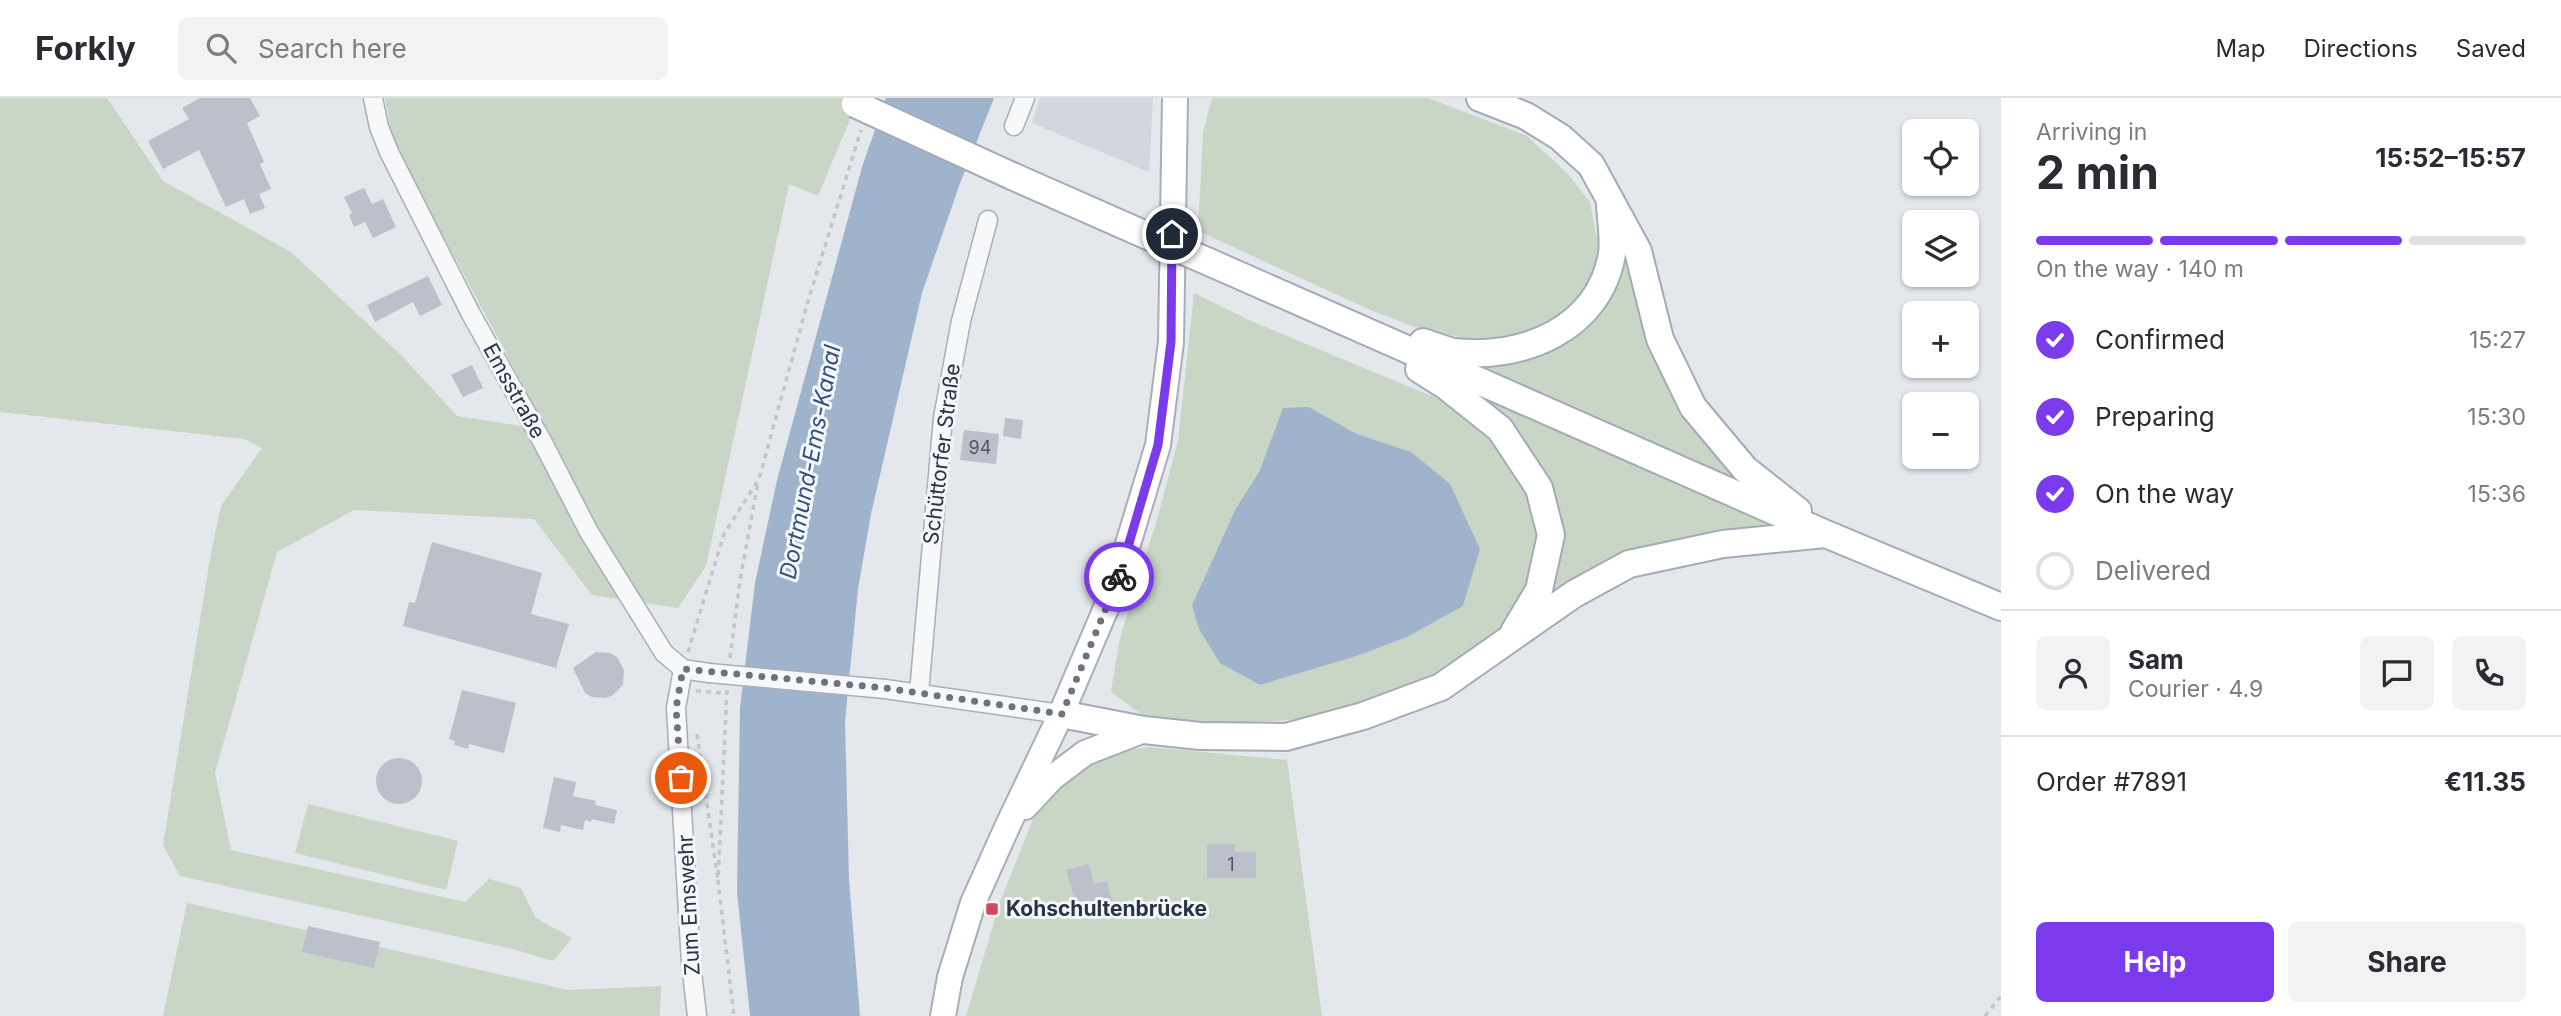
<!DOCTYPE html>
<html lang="en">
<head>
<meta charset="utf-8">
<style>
	:root { --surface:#fff; --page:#f2f2f3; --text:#2b2b33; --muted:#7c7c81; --line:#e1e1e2; --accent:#7c3aed }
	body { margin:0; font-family:Inter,sans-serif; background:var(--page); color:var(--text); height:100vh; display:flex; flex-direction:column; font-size:26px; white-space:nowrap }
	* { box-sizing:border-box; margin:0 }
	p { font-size:23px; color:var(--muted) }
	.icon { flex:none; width:38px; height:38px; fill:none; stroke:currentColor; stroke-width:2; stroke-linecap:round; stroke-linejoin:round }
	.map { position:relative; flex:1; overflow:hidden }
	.details { display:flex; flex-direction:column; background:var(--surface); width:560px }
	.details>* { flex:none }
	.buttons { position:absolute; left:1902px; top:21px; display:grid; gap:14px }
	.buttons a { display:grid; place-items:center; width:77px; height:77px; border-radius:10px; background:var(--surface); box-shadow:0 2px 5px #0004; font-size:35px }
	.pin { position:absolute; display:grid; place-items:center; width:60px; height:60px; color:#fff; margin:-30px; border:4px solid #fff; border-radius:50%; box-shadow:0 2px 7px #0007 }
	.courier { position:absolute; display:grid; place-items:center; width:70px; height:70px; margin:-35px; border:5px solid #7c3aed; border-radius:50%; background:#fff; color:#222; box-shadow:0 2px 9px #0007 }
	.headline em { font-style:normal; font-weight:700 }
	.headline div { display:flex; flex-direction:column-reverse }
	.headline { display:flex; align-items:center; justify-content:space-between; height:119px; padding:0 35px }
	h1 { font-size:46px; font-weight:700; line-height:52px }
	.bar { display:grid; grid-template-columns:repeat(4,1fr); gap:10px 7px; align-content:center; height:84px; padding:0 35px }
	.bar i { height:9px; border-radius:5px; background:var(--line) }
	.bar .on { background:var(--accent) }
	.bar p { grid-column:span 4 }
	.line { display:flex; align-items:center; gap:18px; padding:0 35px; border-top:2px solid var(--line) }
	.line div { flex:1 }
	.round { display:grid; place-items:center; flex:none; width:74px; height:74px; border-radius:10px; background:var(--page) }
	ol { padding:0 35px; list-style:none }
	li { display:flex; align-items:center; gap:21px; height:77px }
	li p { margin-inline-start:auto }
	li .icon { padding:7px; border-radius:50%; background:var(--accent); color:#fff; stroke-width:4 }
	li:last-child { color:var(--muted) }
	li i { width:38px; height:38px; border:4px solid var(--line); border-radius:50% }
	.action { display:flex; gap:14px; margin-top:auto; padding:14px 35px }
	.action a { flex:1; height:80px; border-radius:10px; background:var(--accent); color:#fff; font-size:28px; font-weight:700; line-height:80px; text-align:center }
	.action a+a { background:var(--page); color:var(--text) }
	header { display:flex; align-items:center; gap:42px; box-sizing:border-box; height:98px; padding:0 35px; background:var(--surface); border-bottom:2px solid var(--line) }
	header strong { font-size:33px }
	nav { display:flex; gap:38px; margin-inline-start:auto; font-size:24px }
	.search { width:490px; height:63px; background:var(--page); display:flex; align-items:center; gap:18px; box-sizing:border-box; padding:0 24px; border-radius:10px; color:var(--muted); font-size:26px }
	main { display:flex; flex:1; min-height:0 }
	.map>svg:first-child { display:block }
</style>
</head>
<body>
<header>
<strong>Forkly</strong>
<div class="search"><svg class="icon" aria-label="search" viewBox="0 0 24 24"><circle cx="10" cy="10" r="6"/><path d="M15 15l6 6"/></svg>Search here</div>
<nav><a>Map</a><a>Directions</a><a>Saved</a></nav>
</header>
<main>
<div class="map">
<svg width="2001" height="918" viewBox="0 0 2001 918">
	<rect width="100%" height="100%" fill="#e4e7ec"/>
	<path fill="#d2d6de" d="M1040,0H1153L1149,74L1032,25Z"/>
	<path fill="#c9d6c5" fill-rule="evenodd" d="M0,0H107L163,83L291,154L404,260L457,318L547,332L393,44L385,0H859L818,98L789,86L706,468L678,510L592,497L534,421L354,412L277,454L215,675L231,752L465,804L489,781L521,790L536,820L572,840L553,863L513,851L180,778L163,747L211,455L221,408L262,350L244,341L0,314Z
		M1212,0H1428L1527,38L1568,76L1590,104L1600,156L1583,198L1555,221L1520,237L1468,241L1415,229L1368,211L1198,133L1203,35Z
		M1623,145L1646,236L1679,313L1719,359L1752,390L1459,264L1517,262L1555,252L1611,200L1620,174Z
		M1194,195L1251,223L1441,302L1488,335L1529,390L1541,435L1534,481L1503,531L1441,574L1361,608L1290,622L1209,627L1141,616L1111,594L1120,540L1158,418L1178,343ZM1309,309L1357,336L1411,354L1407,539L1360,557L1260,587L1192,507L1236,410L1259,374L1283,311Z
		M1328,217L1824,435L1629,465L1509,543L1540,492V389L1446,287Z
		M1149,649L1287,662L1322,918H966L1000,804L1041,701L1087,665L1126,652Z
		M308,706L458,743L446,792L295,755Z
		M187,805L568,892L661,888L660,918H163Z"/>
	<path fill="#9fb4cc" d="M886,0H994L959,88L922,195L871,416L858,491L845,623L849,781L860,918H750L737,794L740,610L755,485L777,382L862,69Z
		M1309,309L1357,336L1411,354L1450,386L1480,451L1463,508L1407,539L1360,557L1260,587L1220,565L1199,531L1192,507L1236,410L1259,374L1283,310Z"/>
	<path fill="#bbc0ca" d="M200,0H250L260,18L247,25L264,64L260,66L271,91L259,96L265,110L250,116L244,101L226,109L199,52L163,71L148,43L189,21L182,10Z
		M364,90L372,106L383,101L396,129L373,140L365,124L354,129L349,117L352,115L344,99Z
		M428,178L442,207L420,218L413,204L375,224L367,207Z
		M472,267L483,290L463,299L451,277Z
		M1005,320L1023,322L1021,341L1003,338Z
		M964,332L999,336L996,366L960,362Z
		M432,444L542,475L531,516L569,526L556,570L403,528L409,504L415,505Z
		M596,554L610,555L617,559L624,572L623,587L613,597L606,600L592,599L585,595L573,570Z
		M462,592L516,605L504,655L469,646L468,651L454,647L455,643L449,641Z
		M376 683a23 23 0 1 1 46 0a23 23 0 1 1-46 0Z
		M554,679L576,684L573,698L596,703L595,707L617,712L614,726L592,721L591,724L585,722L583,732L561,727L560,734L543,730Z
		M1207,746H1235V754H1256V780H1207Z
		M1089,766L1094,786L1107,783L1113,809L1079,817L1066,772Z
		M308,828L380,844L374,870L302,854Z"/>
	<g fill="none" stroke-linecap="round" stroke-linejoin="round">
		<g stroke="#a9aeb7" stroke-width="21">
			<path id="minor" d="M373,0L379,29L389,54L471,216L542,343L589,434L664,555L683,571L709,575
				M1014,28L1025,0
				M683,571L676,610L691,865L697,918
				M885,591L1061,616
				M919,595L943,320L961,223L988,122"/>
		</g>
		<g stroke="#a9aeb7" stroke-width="28">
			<path id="secondary" d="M1025,709L1052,680L1085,655L1144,632
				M943,918L950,879L973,805L1008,727L1061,616L1115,489L1158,347L1171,244L1175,0"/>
		</g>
		<g stroke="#a3abb8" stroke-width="30">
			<path id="primary" d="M1480,0L1526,18L1560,39L1591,67L1638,153L1660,241L1693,309L1745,371L1798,413
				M1012,78L1148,138
				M1209,164L1826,436L2001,509
				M1423,244C1433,247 1444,252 1454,254C1523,262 1599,231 1612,156C1614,141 1611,123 1610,108
				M1419,271L1446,288L1500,331L1539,390L1551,437L1539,492L1514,534
				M1061,616L1144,632L1200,638L1286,639L1363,618L1441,589L1574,496L1629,466L1723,446L1825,436"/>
		</g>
		<path stroke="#c2c5cb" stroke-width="3.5" stroke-dasharray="5 5" stroke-linecap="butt" d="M688,554L724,436L759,381L808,203L861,32
			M730,560L740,482L758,385
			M727,592L718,783L734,918
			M696,593L724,595
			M697,636L718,783
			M1985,918L2001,898"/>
		<use href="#minor" stroke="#f7f8fa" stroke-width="18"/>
		<use href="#secondary" stroke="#fff" stroke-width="24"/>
		<use href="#primary" stroke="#fff" stroke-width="26"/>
		<g stroke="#a9aeb7" stroke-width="21" stroke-linecap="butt">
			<path id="minor-bridge" d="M709,575L885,591"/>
		</g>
		<g stroke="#a3abb8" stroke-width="30" stroke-linecap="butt">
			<path id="primary-bridge" d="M855,6L1012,78
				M1148,138L1209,164"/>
		</g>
		<use href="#minor-bridge" stroke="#f7f8fa" stroke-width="18"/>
		<use href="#primary-bridge" stroke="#fff" stroke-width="26"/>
	</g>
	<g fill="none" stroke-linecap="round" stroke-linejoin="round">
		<path stroke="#6c737f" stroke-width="7" stroke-dasharray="0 12.6" d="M681,680L676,610L683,571L885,590L1062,616L1119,479"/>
		<path stroke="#7c3aed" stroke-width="9" d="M1119,479L1158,347L1171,244L1172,136"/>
	</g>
	<rect fill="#d1495b" stroke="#f4f6f9" stroke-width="2.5" x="985" y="804" width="14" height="14" rx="3.5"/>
	<g text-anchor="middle" stroke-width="6" stroke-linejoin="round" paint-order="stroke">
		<g font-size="18" fill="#4f5766">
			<text x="980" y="356">94</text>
			<text x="1231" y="773">1</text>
		</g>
		<g font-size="21" fill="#2b3445" stroke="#f4f6f9">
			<text transform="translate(514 293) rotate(61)" y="7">Emsstraße</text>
			<text transform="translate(942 356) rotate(-83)" y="7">Schüttorfer Straße</text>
			<text transform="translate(689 807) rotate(-93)" y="7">Zum Emswehr</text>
		</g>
		<g font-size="21" font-weight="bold" fill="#2b3445" stroke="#f4f6f9" text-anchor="start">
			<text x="1006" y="818">Kohschultenbrücke</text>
		</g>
		<g font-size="23" font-style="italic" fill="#34527a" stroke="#f4f6f9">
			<text transform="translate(810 364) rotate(-79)" y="8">Dortmund-Ems-Kanal</text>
		</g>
	</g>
</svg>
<div class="buttons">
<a><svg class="icon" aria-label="locate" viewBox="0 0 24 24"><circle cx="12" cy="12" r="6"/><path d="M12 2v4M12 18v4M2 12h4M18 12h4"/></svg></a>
<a><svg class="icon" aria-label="layers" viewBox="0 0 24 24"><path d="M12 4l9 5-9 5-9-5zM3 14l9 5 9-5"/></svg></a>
<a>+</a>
<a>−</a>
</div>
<div class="pin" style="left:681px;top:680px;background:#ea580c"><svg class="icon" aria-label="bag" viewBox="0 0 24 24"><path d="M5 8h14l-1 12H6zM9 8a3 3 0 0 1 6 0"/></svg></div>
<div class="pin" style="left:1172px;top:136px;background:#1f2937"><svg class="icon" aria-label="home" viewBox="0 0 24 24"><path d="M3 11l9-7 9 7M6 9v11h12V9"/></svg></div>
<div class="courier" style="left:1119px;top:479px"><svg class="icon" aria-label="bike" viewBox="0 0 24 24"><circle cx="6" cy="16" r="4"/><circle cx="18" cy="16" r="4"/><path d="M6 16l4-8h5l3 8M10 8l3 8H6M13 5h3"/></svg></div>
</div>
<section class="details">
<div class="headline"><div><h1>2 min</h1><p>Arriving in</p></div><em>15:52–15:57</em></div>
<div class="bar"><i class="on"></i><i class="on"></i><i class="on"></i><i></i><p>On the way · 140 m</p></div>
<ol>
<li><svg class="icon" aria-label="check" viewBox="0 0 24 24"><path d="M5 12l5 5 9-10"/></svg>Confirmed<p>15:27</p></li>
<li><svg class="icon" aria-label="check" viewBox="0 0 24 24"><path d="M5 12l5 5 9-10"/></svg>Preparing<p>15:30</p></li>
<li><svg class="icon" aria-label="check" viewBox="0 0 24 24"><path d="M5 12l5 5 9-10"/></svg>On the way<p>15:36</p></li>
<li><i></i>Delivered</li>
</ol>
<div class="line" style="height:126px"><a class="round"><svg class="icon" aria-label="person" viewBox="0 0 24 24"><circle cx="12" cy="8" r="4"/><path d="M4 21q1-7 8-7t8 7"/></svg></a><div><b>Sam</b><p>Courier · 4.9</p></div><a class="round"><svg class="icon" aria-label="chat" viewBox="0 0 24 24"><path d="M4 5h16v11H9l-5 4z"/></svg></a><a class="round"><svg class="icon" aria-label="phone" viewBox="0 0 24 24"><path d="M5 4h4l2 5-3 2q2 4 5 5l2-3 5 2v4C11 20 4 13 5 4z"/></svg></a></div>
<div class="line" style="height:91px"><div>Order #7891</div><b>€11.35</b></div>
<div class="action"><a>Help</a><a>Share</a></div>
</section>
</main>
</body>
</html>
